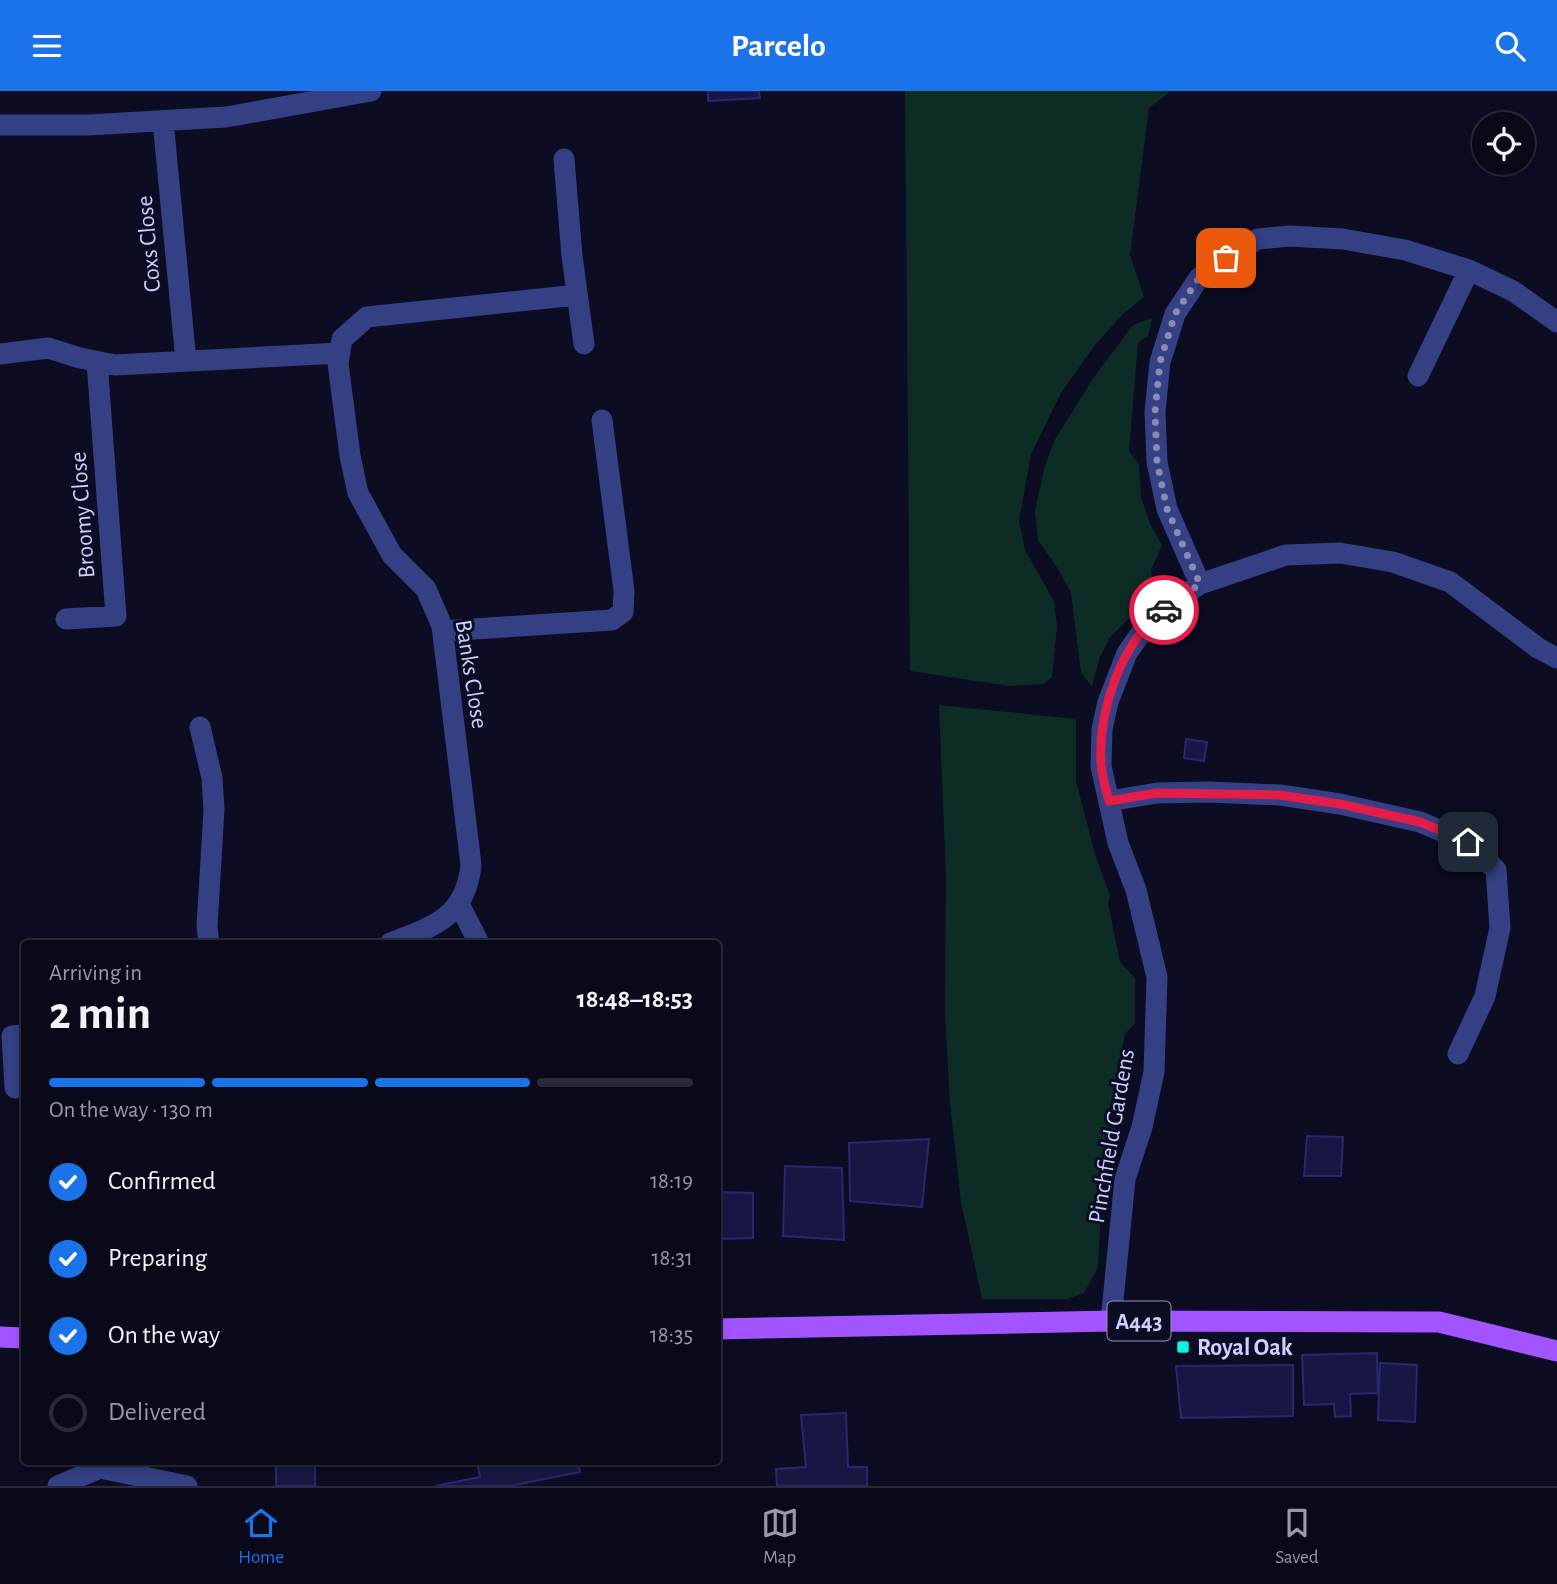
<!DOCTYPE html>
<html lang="en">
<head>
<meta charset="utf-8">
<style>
	:root { --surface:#09091a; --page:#171727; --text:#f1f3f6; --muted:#999aa2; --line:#292a39; --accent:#1a73e8 }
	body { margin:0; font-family:"Alegreya Sans",sans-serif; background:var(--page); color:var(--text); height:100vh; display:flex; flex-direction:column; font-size:26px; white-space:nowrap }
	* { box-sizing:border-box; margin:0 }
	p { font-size:23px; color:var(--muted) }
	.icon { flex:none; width:38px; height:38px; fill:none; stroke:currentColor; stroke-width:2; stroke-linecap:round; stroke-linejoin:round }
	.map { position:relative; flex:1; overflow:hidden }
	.drawer { position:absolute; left:21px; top:849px; width:700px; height:525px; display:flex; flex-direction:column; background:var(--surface); border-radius:7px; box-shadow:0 4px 10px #0003,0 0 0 2px var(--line) }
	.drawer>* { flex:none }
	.fabs { position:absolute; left:1472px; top:21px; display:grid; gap:14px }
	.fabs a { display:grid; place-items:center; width:63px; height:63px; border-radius:50%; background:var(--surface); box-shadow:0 4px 10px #0003,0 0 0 2px var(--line); font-size:35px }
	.pin { position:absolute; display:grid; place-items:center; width:60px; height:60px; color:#fff; margin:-30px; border-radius:14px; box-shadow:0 4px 10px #0006 }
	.courier { position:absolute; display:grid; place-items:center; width:70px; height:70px; margin:-35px; border:5px solid #e11d48; border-radius:50%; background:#fff; color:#222; box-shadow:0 2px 9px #0007 }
	.summary em { font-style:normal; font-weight:600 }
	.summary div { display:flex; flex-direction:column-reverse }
	.summary { display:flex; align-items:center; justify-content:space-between; height:119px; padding:0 28px }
	h1 { font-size:46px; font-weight:600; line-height:52px }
	.bar { display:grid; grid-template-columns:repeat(4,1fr); gap:10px 7px; align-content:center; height:84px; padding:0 28px }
	.bar i { height:9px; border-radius:5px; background:var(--line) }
	.bar .active { background:var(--accent) }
	.bar p { grid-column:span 4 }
	ol { padding:0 28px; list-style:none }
	li { display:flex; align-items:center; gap:21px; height:77px }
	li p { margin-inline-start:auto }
	li .icon { padding:7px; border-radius:50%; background:var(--accent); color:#fff; stroke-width:4 }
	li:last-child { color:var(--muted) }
	li i { width:38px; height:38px; border:4px solid var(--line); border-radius:50% }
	header { display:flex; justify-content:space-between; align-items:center; height:91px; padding:0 28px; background:var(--accent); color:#fff; font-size:32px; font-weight:600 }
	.tab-bar { display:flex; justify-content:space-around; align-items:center; height:98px; border-top:2px solid var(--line); background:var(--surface); font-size:19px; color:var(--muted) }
	.tab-bar a { display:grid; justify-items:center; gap:4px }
	.tab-bar .active { color:var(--accent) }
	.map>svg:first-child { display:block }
</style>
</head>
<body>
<header><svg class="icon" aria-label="menu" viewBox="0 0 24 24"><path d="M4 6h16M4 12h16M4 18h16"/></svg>Parcelo<svg class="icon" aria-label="search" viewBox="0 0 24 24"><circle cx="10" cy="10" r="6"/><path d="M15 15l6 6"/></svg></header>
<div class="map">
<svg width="1557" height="1395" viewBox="0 0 1557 1395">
	<rect width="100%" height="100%" fill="#0c0c22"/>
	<path fill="#0e2c26" d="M905,0H1171L1149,17L1130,164L1144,206L1123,223L1095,254L1061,302L1031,363L1019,430L1025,459L1054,510L1057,535L1052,586L1044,593L1009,595L910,580Z
		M1152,227L1148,245L1138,252L1129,360L1139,373L1141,406L1150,433L1162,454L1151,479L1154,496L1136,521L1110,546L1100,566L1092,595L1081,582L1071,502L1058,478L1038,449L1035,420L1044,378L1054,350L1094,286L1133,234Z
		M939,614L1076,628V690L1095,763L1110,805L1108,812L1120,871L1135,887V932L1125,943L1109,1022L1118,1043L1108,1075L1101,1117L1098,1176L1084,1202L1068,1208H982L961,1111L950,1012L945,921L946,785Z"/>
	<path fill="#181744" stroke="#292772" stroke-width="2" d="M708,0H759L760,7L708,10Z
		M1186,648L1207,651L1204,670L1184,667Z
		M1307,1045L1343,1046L1341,1085H1304Z
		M929,1048L922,1116L850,1110L849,1052Z
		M785,1075L842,1077L844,1149L783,1145Z
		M718,1101L753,1102V1147L718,1148Z
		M1377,1262L1378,1302L1350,1303L1351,1325L1335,1326L1334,1313L1304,1314L1302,1264Z
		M1380,1272L1417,1274L1415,1331L1378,1329Z
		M1293,1274V1325L1181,1327L1176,1275Z
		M846,1322L848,1376H867V1395H777L776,1378L806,1376L801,1324Z
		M276,1370H315V1395H276Z
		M477,1370H578L580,1381L510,1395H435L480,1386Z"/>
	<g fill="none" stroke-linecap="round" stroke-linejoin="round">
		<path stroke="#343f84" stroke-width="21" d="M163,30L186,270
			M0,34H88L226,26L371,0
			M564,68L572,165L584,253
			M0,263L48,257L80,267L115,274L340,262
			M1418,285L1469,179
			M1200,493L1167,418L1157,371L1155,321L1160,271L1175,223L1199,187L1226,167L1258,148L1289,145L1343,148L1405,159L1469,179L1513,200L1557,231
			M66,528L116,525L97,271
			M443,540L612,529L623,521L624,500L602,329
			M200,636L212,687L214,718L207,836L209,852
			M1109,710L1157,702L1209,701L1280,704L1340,713L1420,731L1468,751L1496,779L1500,837L1485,905L1458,963
			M459,813L479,852
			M390,852C433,836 466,826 471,774L442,535L426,498L392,464L358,402L350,365L338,272L342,248L367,226L577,204
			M15,997L12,945L24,944
			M1111,1230L1125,1088L1142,1036L1154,981L1157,886L1136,799L1118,752L1101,675L1102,638L1108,611L1127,562L1151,528L1200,493L1286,464L1340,462L1393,471L1450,491L1538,557L1557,567
			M100,1377L187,1395
			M58,1395L100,1377V1370"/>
		<path stroke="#a154ff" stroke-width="21" d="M718,1238L1111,1230L1439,1231L1557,1260
			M0,1246L24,1247"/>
	</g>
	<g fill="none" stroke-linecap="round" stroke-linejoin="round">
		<path stroke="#898bb2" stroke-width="7" stroke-dasharray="0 12.6" d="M1164,519L1200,493L1167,418L1157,371L1155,321L1160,271L1175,223L1199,187L1226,167"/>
		<path stroke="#e11d48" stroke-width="9" d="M1164,519C1121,551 1098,620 1101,673C1102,685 1106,698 1109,710L1157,702L1280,704L1340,713L1420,731L1468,751"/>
	</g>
	<rect fill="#00f8e5" stroke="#0c0c22" stroke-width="2.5" x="1176" y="1249" width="14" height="14" rx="3.5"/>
	<g text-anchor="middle" stroke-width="6" stroke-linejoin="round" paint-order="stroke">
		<rect fill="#0c0c22" stroke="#9395bd" stroke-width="2" x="1107.5" y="1210.5" width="63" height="39" rx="5"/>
		<g font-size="23" font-weight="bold" fill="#cdd0ff">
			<text x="1139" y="1238">A443</text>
		</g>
		<g font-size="24" fill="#cdd0ff" stroke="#0c0c22">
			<text transform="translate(148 153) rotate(-95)" y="8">Coxs Close</text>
			<text transform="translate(82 424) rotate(-94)" y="8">Broomy Close</text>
			<text transform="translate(472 583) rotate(81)" y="8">Banks Close</text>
			<text transform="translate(1111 1045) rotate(-80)" y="8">Pinchfield Gardens</text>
		</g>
		<g font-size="24" font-weight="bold" fill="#cdd0ff" stroke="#0c0c22" text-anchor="start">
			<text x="1197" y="1264">Royal Oak</text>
		</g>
	</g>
</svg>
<div class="fabs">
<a><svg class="icon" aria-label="locate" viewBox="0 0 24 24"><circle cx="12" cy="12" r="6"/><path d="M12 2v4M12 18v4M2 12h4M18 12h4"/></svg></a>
</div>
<div class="pin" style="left:1226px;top:167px;background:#ea580c"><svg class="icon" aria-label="bag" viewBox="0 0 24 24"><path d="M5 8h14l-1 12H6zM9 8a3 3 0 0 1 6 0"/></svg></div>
<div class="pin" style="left:1468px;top:751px;background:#1f2937"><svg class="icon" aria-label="home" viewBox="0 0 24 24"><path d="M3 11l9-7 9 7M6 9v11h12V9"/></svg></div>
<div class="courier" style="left:1164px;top:519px"><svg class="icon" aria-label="car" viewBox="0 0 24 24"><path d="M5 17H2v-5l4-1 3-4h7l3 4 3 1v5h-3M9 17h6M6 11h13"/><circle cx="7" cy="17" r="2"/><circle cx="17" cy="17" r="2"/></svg></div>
<section class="drawer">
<div class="summary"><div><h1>2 min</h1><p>Arriving in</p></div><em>18:48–18:53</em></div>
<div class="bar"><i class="active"></i><i class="active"></i><i class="active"></i><i></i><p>On the way · 130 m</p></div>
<ol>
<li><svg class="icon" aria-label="check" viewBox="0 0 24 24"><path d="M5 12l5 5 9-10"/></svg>Confirmed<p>18:19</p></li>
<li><svg class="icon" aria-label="check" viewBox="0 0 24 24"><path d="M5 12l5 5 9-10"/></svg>Preparing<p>18:31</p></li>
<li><svg class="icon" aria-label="check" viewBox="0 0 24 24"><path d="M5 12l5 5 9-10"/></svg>On the way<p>18:35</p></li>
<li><i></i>Delivered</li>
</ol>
</section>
</div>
<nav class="tab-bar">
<a class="active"><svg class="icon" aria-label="home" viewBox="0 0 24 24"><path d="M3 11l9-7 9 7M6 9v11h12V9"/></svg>Home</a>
<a><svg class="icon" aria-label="map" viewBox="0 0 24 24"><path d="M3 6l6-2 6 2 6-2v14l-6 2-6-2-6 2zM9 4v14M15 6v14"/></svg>Map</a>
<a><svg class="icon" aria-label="saved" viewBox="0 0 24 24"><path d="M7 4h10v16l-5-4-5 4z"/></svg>Saved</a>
</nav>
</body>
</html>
